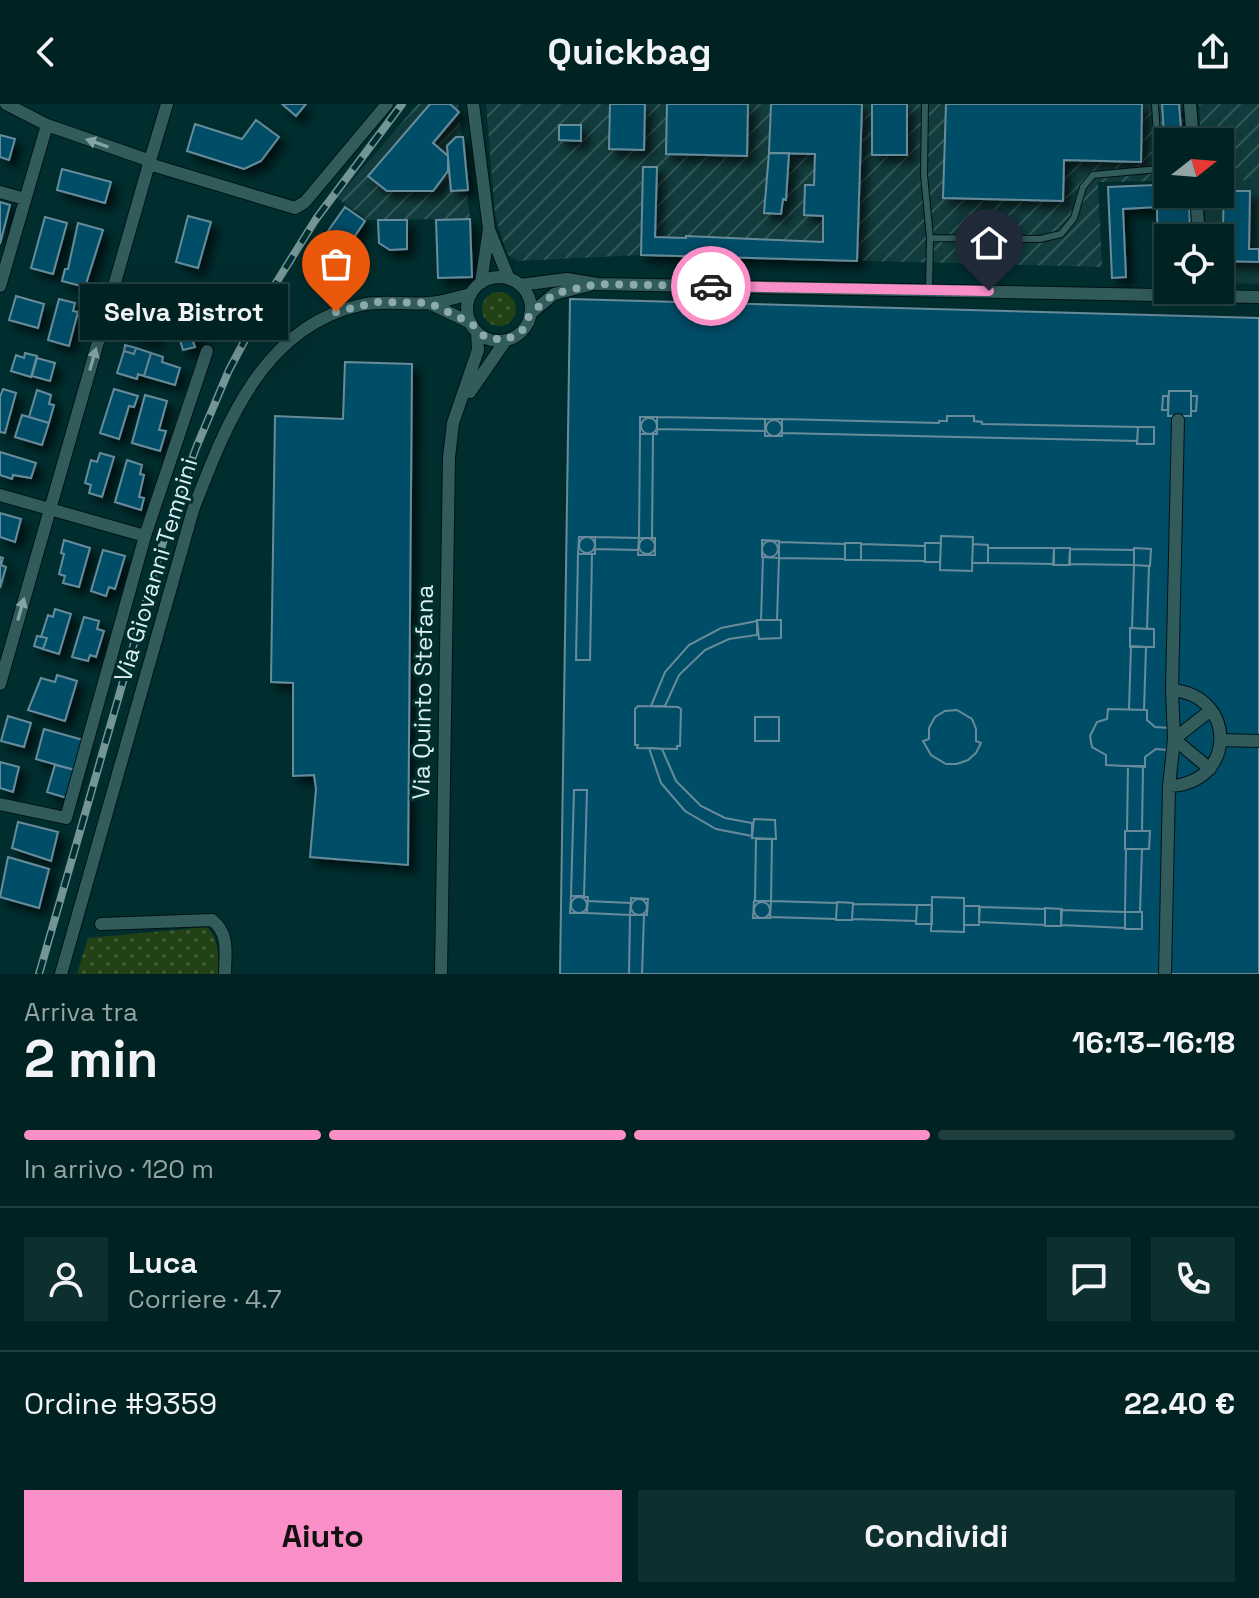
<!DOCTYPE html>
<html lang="it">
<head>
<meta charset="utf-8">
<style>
	:root { --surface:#022; --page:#0e2f2f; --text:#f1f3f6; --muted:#95a4a5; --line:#223f40; --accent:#fa8fc8 }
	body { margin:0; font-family:"Space Grotesk",sans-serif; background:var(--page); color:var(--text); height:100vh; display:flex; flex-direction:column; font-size:30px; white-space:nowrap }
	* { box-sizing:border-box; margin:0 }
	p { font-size:26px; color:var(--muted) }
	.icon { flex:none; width:44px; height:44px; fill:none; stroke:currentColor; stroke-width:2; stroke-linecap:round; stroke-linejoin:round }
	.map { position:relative; height:870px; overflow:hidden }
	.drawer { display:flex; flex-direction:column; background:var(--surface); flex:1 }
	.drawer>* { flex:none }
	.needle { width:52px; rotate:73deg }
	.buttons { position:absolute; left:1154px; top:24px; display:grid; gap:16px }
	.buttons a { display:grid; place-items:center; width:80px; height:80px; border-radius:0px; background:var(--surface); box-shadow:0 8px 32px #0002,0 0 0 2px var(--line); font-size:40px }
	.pin { position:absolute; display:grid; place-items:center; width:68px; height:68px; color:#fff; margin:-82px -34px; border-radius:50% 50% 50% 0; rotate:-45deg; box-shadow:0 0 8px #0007 }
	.pin .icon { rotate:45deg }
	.courier { position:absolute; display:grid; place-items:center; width:80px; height:80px; margin:-40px; border:6px solid #fa8fc8; border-radius:50%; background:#fff; color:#222; box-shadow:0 2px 10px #0007 }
	.bubble { position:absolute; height:56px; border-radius:0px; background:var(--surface); box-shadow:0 8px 32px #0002,0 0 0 2px var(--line); font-size:26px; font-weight:800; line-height:56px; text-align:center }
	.headline em { font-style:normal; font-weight:800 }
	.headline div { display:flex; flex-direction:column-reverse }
	.headline { display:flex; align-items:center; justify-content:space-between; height:136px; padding:0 24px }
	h1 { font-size:52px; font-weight:800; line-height:60px }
	.bar { display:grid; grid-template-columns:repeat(4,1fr); gap:12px 8px; align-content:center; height:96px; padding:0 24px }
	.bar i { height:10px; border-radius:6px; background:var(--line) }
	.bar .current { background:var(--accent) }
	.bar p { grid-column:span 4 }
	.line { display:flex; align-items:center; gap:20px; padding:0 24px; border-top:2px solid var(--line) }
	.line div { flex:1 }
	.round { display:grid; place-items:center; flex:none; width:84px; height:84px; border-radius:0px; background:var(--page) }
	.cta { display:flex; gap:16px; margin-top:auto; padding:16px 24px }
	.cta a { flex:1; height:92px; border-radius:0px; background:var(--accent); color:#111; font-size:32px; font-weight:800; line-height:92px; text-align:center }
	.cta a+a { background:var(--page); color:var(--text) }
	header { display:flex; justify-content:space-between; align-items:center; height:104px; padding:0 24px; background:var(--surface); font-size:36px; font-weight:800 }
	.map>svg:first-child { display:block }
</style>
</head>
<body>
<header><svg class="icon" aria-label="back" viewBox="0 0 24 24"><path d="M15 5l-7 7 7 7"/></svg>Quickbag<svg class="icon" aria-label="share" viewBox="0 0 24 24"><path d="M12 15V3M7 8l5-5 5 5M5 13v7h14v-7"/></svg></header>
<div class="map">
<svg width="1259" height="870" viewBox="0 0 1259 870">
	<defs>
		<pattern id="industrial-furrows" width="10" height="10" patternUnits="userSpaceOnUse" patternTransform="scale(2)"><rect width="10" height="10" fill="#113b3c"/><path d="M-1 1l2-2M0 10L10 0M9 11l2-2" fill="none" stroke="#335858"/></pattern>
		<pattern id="grass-dots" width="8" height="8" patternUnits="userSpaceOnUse" patternTransform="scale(2)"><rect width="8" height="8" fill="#224215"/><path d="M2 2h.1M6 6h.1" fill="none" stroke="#415e37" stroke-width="1.8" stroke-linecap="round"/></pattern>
		<filter id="shadow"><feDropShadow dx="7" dy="7" stdDeviation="4" flood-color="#0009"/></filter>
	</defs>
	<rect width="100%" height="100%" fill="#002d2e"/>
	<path fill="#113b3c" d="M1259,76V180L1220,179V134H1206L1204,90H1220V77Z"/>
	<path fill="url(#industrial-furrows)" d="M418,0H458L470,115L367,116L337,94Z
		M486,0H1182L1186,38H1168V77L1098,78L1102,163L641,151L518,157L507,150L495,111Z
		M1199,0H1259V76L1220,77V38H1201Z"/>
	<path fill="url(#grass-dots)" d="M482 205a17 17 0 1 1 34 0a17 17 0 1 1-34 0Z
		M207,823C219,835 219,854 218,870H77L88,834Z"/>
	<path fill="#034e67" stroke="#688b9b" stroke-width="2" filter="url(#shadow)" d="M282,0H306L296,12Z
		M430,0H450L459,8L433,39L448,52V67L433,87H387L368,72Z
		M610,0H645L644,46L609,45Z
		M667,0H748L747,52L666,50Z
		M771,0H862L857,157L641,151L643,63H657L655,133L686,134V132L823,138V112L804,111L805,81H814L815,50L769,49Z
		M872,0H907V51H872Z
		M946,0H1142L1141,58L1064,56L1063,97L943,94Z
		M1162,0H1179L1182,38H1168L1167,76Z
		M256,16L279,33L261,57L244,65L187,47L195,20L242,35Z
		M559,21H581V37L559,36Z
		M0,31L15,35L9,56L0,53Z
		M456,33H463L468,86L451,87L447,42Z
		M769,49H789L786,96L783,95L781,110L764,109Z
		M62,65L111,78L105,99L57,86Z
		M1156,81H1168V90H1189L1190,134H1168V178L1158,177L1157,103L1123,105L1126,173L1112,174L1108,83Z
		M1224,87H1250L1249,145H1259V158L1222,157Z
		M0,98L10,101L0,140Z
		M345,103L365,117L351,138L345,153L332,145L327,151L316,144Z
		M188,112L211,118L198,164L176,158Z
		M45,113L67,119L53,170L31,164Z
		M470,115L472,173L438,174L436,116Z
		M378,116H407V145L390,146L379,139Z
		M78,119L103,126L85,183L62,177L65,165H68Z
		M332,145L345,153L337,176L320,169Z
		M133,187L157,194L154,215L159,217L154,237L125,228L128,219L125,218Z
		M16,192L44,200L38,224L9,216Z
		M59,195L75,199L73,207L78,208L69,242L48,236Z
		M570,195L1259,214V870H560Z
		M181,196L183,204L176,206L185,237L192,235L195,243L183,246L169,200Z
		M192,201L201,232L185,237L176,206Z
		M125,241L136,244L134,250L124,247Z
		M136,244L151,249L144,272L138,270L137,275L117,269L124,247L134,250Z
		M25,249L37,252L31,273L11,267L16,251L24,254Z
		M151,249L163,253L162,258L180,264L175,281L144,272Z
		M37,254L55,259L50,277L32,272Z
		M345,258L412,260L408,761L310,753L316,685L314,671L293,672V579L271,578L275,312L343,315Z
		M3,285L16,289L5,329L0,328V293Z
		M114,285L138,292L134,303L129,302L119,335L100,329Z
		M37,286L51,291L49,300L54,301L49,319L29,313Z
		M1169,287H1191V312H1168Z
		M145,291L167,297L159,326L166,327L160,347L132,339Z
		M1163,292H1168V306H1162Z
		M1191,292H1197L1196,307H1191Z
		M22,311L49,319L42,341L15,333Z
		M947,312H974V317L982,318V320L1138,323L1137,337L782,329V315L939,319V317H947Z
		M640,313H657V330H640Z
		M657,313L765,315V327L657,325Z
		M641 322a8 8 0 1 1 16 0a8 8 0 1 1-16 0Z
		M765,315H782V332H765Z
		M766 324a8 8 0 1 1 16 0a8 8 0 1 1-16 0Z
		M1138,323H1154V340H1137Z
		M640,330H653L652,434H639Z
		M0,348L36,359L31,374L13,371L12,375L0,371Z
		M100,349L114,353L102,393L89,389L91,381L85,379L91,356L97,358Z
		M127,356L142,361L140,370L144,371L139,393L144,394L141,406L115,398Z
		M0,409L21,415L15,438L0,433Z
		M941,432L973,433L972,467L940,466Z
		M579 441a8 8 0 1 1 16 0a8 8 0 1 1-16 0Z
		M579,433H595V450H578Z
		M595,433L639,434L638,446L595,445Z
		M639 442a8 8 0 1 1 16 0a8 8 0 1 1-16 0Z
		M639,434H655V451H638Z
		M64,436L90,444L79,483L63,479L65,472L59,470L64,450L61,449Z
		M762,436L779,437V454L762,453Z
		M762 445a8 8 0 1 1 16 0a8 8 0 1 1-16 0Z
		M779,438L845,440V455L779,454Z
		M861,439V456H845V439Z
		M925,439H941L940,458H925Z
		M861,440L925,442V457L861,456Z
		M973,440L988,441V459H972Z
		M988,444H1054V460L988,459Z
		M1054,444H1070V461H1053Z
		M1134,444L1151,445L1150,462L1134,461Z
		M1070,445L1134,446V461L1069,460Z
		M103,446L125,452L115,485L109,483L106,492L91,487Z
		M578,450H592L590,556H576Z
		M0,453L3,454L1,461L6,463L0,484Z
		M763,453L779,454L777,516H761Z
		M1134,461L1149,462L1147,525L1132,524Z
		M55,505L71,510L59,550L43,545L47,534L41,533L48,511L53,513Z
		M84,513L99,517L97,525L104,527L96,553L90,551L88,557L72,553Z
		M757,516H781V534L759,535Z
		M757,517V531L729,535L705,546L679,571L665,602H651L665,568L689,541L721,524Z
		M1130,524L1154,525V543H1130Z
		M37,532L47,534L43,545L34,542Z
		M1131,542L1146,543L1144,606H1129Z
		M57,571L77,577L65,617L28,606L41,574L55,578Z
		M638,602L678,603L681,605L680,642H677V645L637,644L638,641H635V605Z
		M1108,605L1147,606V616L1155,623L1169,624L1168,646L1156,645L1145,653V663L1106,661V651L1092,643L1090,632L1097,618L1107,615Z
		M957,606L972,615L976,625V637L981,639L976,649L968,656L957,660H946L931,651L923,637L929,635V624L935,613L945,607Z
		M8,612L31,619L24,643L1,637Z
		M755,613H779V637H755Z
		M44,625L83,636L75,666L36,655Z
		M649,644L662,645L676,677L701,702L725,714L752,719V732L716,725L685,707L661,679Z
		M0,658L19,663L13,688L0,684Z
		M55,661L75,666L67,694L47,688Z
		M1128,662H1143L1142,727H1127Z
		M574,686H587L584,792H571Z
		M754,715L775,716L776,735L752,734Z
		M18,718L58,728L51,757L12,744Z
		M1125,727H1150L1149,745H1125Z
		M756,735H772L771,797H755Z
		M1126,745H1142L1140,808H1125Z
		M8,753L49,765L39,804L0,793Z
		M571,792L588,793L587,809H570Z
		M571 801a8 8 0 1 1 16 0a8 8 0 1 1-16 0Z
		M932,793L964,794V828L931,827Z
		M631,794L648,795L647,811H630Z
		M631 803a8 8 0 1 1 16 0a8 8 0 1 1-16 0Z
		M587,797L631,799L630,811L587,809Z
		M754,797H771L770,814H753Z
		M771,797L837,799L836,815L770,813Z
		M754 806a8 8 0 1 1 16 0a8 8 0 1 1-16 0Z
		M837,798L853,799L852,816H836Z
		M853,800L917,801L916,817L852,815Z
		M917,801H932V820H916Z
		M964,802H979V821H964Z
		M980,803L1045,805V821L979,818Z
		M1045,804L1062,805L1061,822H1045Z
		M1061,806L1125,808V824L1061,821Z
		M1125,808H1142V825H1125Z
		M630,811H644L642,870H629Z"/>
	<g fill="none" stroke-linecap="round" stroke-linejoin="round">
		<g stroke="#011314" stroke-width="8">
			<path id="lane" d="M925,0L924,71L930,134L929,185
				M930,134L1040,135L1061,130L1074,114L1083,83L1093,71L1159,65L1155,0"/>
		</g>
		<g stroke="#011314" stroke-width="14">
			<path id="street" d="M167,0L149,60L295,104L305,98L387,0
				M473,0L489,125L481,179
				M1190,0L1193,38
				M0,88L25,95
				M1196,90L1199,134
				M490,128L509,175
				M467 205a32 32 0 1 1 64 0a32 32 0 1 1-64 0Z
				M520,181L567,175L597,180L1259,193
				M0,182L47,21
				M429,199L471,219
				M530,210L554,190L590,181
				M470,288L506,236
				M0,391L145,432
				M0,580L149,60L145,55L47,21L6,0
				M1221,636L1259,637
				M1210,665L1174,635L1211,606
				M1169,682C1236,680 1238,592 1172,586
				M0,700L66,714L145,432L207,247
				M101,820L212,816C230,830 225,849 225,870
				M61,870L193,406C225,323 262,222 361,201C384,196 406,201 429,199C443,198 457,193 471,190
				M441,870L449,353L453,319L478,246L477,228
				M1165,870L1169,682L1174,635L1172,586L1178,316"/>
		</g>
		<use href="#lane" stroke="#325b5c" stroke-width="6"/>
		<use href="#street" stroke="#325b5c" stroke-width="12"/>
		<g stroke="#749596" stroke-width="8">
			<path id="rail" d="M39,870L166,428L196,344L229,266L271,187L316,115L402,0"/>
		</g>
		<use href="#rail" stroke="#002d2e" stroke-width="5" stroke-dasharray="15" stroke-linecap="butt"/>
	</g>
	<defs><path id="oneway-solid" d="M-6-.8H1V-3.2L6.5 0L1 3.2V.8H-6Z" transform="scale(2)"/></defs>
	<g fill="#85a4a6">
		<use href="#oneway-solid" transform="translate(97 39) rotate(-161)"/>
		<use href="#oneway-solid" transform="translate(93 255) rotate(-74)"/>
		<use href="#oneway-solid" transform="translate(21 505) rotate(-74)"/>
	</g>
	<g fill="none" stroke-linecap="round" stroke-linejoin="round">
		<path stroke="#8caaab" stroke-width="8" stroke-dasharray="0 14.4" d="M336,208L377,198L429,199L471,219L486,234L506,236L522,227L530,210L554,190L570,186L597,180L711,182"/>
		<path stroke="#fa8fc8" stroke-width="10" d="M711,182L989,187"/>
	</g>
	<g text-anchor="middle" stroke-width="6" stroke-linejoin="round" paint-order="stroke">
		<g font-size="24" fill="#d8eeef" stroke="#002d2e">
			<text transform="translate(156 466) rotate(-73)" y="8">Via Giovanni Tempini</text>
			<text transform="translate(423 588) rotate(-89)" y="8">Via Quinto Stefana</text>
		</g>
	</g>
</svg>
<div class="buttons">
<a><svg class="needle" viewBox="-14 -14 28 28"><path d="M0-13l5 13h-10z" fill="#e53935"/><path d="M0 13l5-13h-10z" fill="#95a4a5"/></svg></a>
<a><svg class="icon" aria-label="locate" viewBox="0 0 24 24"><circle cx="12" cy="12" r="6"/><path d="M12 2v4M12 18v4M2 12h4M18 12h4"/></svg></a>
</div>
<div class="pin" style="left:336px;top:208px;background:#ea580c"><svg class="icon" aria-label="bag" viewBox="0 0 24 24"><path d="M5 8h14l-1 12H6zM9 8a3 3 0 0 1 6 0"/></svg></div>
<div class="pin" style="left:989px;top:187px;background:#1f2937"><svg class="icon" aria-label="home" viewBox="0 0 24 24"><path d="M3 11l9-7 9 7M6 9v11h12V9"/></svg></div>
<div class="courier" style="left:711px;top:182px"><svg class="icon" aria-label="car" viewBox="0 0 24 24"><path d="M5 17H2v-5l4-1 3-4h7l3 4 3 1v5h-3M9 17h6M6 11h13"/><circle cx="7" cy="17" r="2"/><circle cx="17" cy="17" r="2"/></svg></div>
<div class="bubble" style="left:80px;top:180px;width:208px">Selva Bistrot</div>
</div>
<section class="drawer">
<div class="headline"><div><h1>2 min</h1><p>Arriva tra</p></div><em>16:13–16:18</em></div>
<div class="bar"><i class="current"></i><i class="current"></i><i class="current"></i><i></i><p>In arrivo · 120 m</p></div>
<div class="line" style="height:144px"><a class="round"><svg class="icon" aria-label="person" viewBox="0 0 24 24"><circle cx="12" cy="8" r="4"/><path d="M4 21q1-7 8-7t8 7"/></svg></a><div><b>Luca</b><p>Corriere · 4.7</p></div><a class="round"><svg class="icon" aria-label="chat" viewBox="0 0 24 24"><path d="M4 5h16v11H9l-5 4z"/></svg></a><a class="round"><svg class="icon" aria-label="phone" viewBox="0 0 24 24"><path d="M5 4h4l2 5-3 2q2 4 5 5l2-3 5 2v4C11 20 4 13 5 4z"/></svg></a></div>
<div class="line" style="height:104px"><div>Ordine #9359</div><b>22.40 €</b></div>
<div class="cta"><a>Aiuto</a><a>Condividi</a></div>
</section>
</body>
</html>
